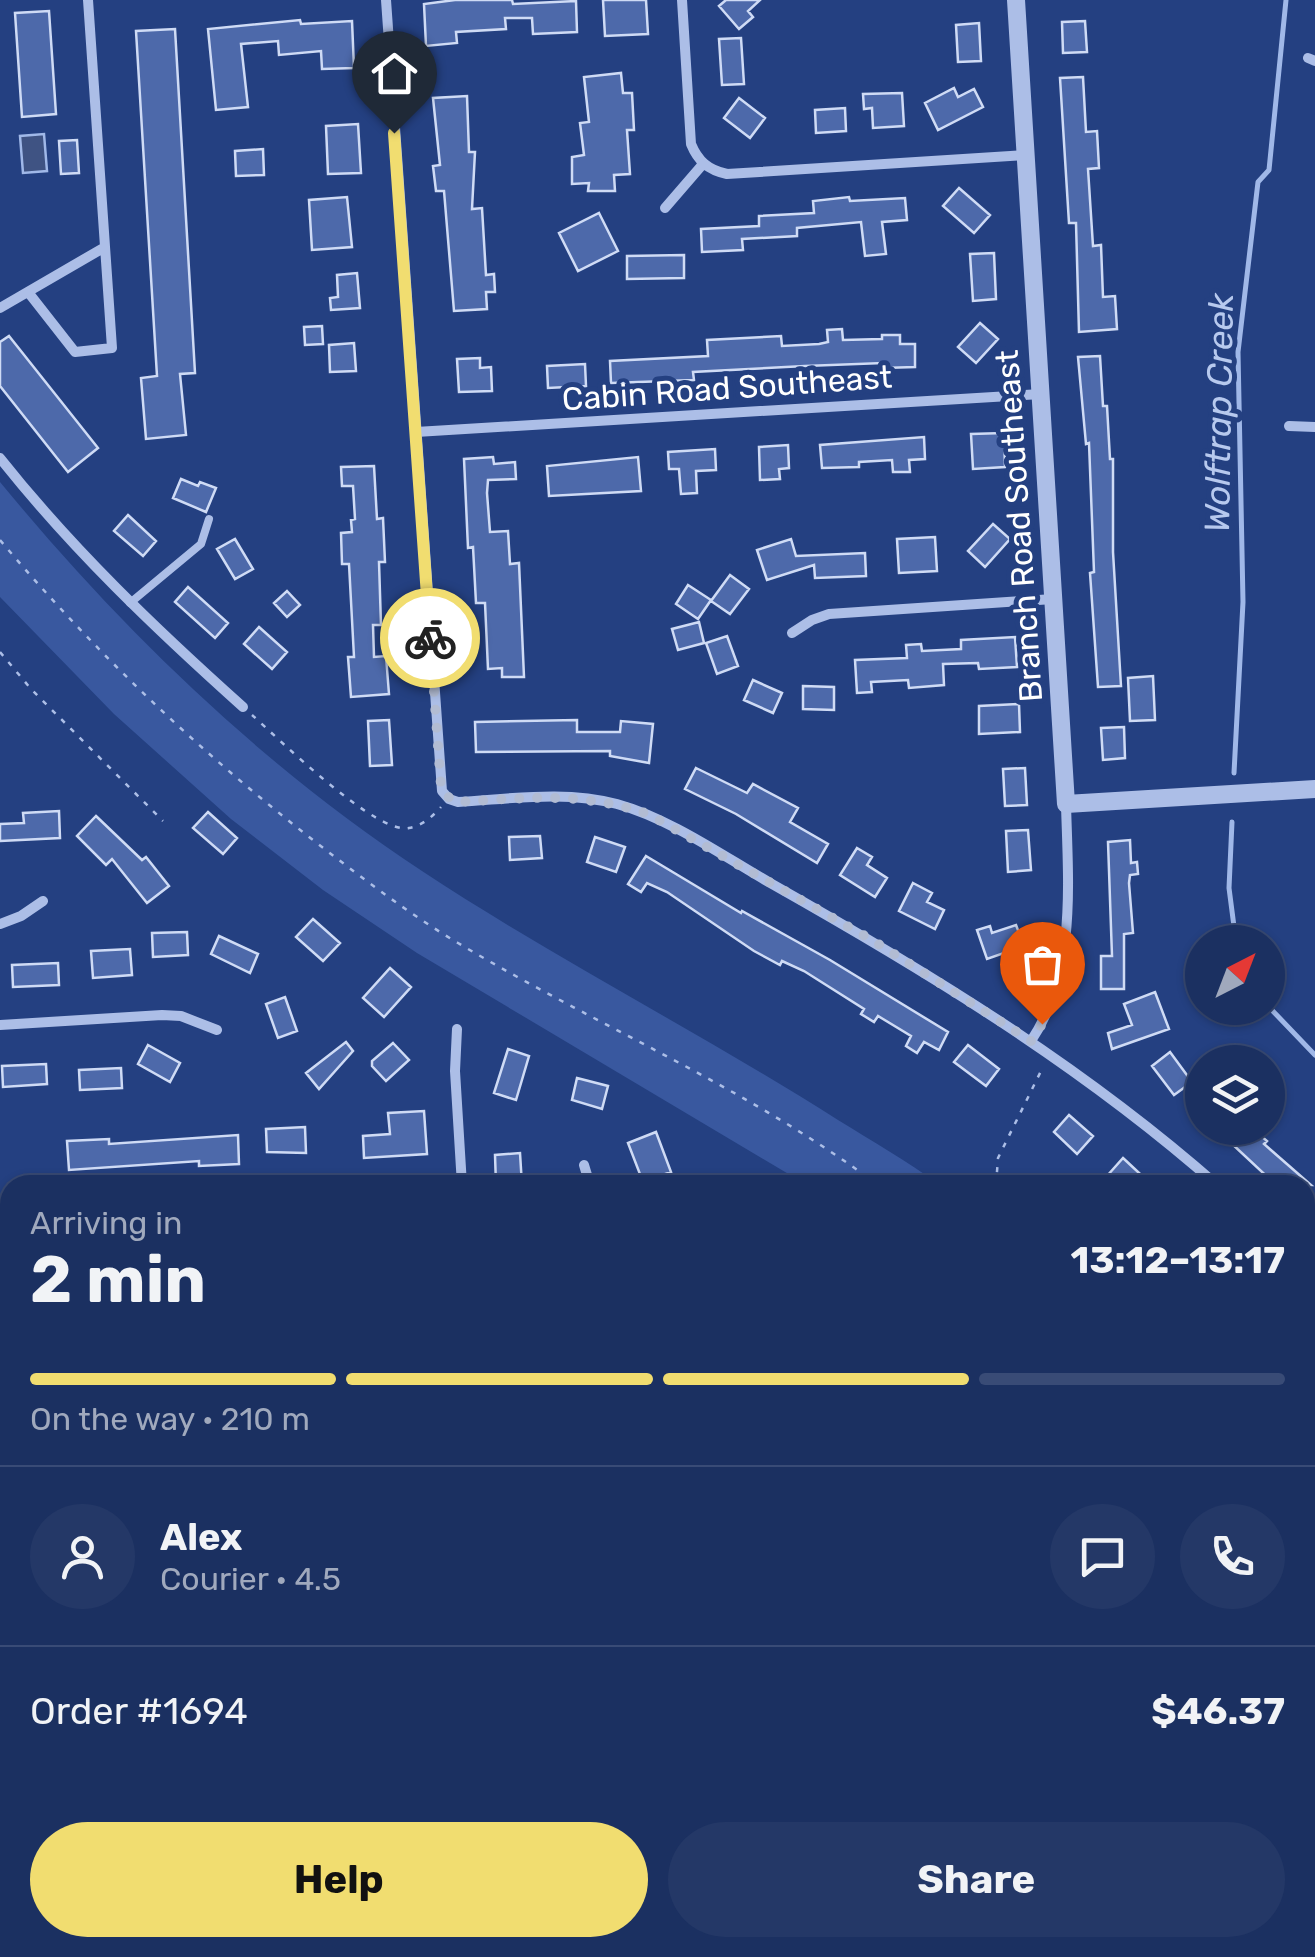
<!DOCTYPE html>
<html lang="en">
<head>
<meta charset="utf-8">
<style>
	:root { --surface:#1b3061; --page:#243867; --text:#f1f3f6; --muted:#a0a9bd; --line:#394b76; --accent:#f1dd70 }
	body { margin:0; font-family:Rubik,sans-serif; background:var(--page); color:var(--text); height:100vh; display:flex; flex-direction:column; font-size:38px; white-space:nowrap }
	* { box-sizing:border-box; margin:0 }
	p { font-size:32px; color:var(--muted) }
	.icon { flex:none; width:55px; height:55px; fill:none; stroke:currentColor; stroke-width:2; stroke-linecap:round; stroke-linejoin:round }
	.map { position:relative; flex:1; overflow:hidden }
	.details { position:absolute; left:0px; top:1175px; width:1315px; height:782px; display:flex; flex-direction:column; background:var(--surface); border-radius:30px 30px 0 0; box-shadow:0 2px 8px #0004,0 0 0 2px var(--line) }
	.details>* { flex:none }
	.needle { width:65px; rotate:42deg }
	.fabs { position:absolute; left:1185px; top:925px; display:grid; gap:20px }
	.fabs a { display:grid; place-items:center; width:100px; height:100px; border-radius:50%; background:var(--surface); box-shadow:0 2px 8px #0004,0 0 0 2px var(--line); font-size:50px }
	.pin { position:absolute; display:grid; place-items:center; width:85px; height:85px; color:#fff; margin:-102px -42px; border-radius:50% 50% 50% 0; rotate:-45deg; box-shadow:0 0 10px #0007 }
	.pin .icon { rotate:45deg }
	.courier { position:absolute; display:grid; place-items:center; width:100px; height:100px; margin:-50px; border:8px solid #f1dd70; border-radius:50%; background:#fff; color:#222; box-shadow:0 2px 12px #0007 }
	.summary em { font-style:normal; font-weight:700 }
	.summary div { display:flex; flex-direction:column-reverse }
	.summary { display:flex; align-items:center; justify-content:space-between; height:170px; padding:0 30px }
	h1 { font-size:65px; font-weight:700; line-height:75px }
	.bar { display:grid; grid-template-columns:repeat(4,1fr); gap:15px 10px; align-content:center; height:120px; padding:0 30px }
	.bar i { height:12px; border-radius:8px; background:var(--line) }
	.bar .on { background:var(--accent) }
	.bar p { grid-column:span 4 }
	.line { display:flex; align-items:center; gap:25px; padding:0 30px; border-top:2px solid var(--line) }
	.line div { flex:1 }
	.round { display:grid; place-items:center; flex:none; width:105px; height:105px; border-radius:52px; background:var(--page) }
	.button { display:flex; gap:20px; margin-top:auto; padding:20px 30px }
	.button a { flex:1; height:115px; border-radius:60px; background:var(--accent); color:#111; font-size:40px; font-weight:700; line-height:115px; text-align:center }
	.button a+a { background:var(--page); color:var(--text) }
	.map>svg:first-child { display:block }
</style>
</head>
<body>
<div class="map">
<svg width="1315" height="1957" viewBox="0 0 1315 1957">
	<rect width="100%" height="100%" fill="#244081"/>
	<path fill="#39589f" d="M0,482C122,630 261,765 422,871C557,960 701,1033 838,1120C872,1141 907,1161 940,1185H807L417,953L323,890L231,819L114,714L0,597Z
		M1315,1356V1468L1305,1457V1357Z
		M1305,1505L1315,1516V1637L1305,1625Z"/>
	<path fill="#3f5383" stroke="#a0b8e8" stroke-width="2.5" d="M44,134L47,171L23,173L20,136Z"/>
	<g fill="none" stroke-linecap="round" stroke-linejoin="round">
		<path stroke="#a0b8e8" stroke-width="5" d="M1234,773L1243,602L1238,352L1258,182L1269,170L1286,0
			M1232,822L1229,888L1236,942
			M1268,1006L1315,1055"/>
	</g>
	<path fill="#4d69aa" stroke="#cfdbf5" stroke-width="2.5" d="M455,0H512L513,4L576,1L577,32L533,34L532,18H505L506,29L456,32L457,43L426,46L424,4Z
		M603,0H646L648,34L605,36Z
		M726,0H760L748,11L753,17L739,29L719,6Z
		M49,11L56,114L22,117L15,13Z
		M300,20L301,24L352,21L354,68L322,69L321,51L279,55L278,41L241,44L248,107L216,110L208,29Z
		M1085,21L1087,52L1063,53L1062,22Z
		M979,23L981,61L958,62L956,25Z
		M175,29L195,373L180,374L186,435L146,439L141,378L157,376L136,31Z
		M741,38L744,84L722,85L719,39Z
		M621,73L623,93H632L634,130H627L630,174L614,175L615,191H588L589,183L572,184V157L584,155L580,123L589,122L584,77Z
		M1083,77L1086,132L1097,131L1099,168L1088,169L1093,246L1101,245L1103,297L1115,296L1117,329L1079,332L1076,223H1069L1060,78Z
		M954,88L958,97L974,89L983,107L938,130L925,103Z
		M902,93L904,126L873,128L872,108L864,109L863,94Z
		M467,96L469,152H475L472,209L482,208L486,275L494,274L495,292H486L487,309L454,311L444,191H436L433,166L440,165L433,98Z
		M739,98L765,118L750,138L724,118Z
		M845,108L846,131L816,133L815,110Z
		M358,124L361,173L328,174L326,126Z
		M77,140L79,173L61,174L59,141Z
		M263,149L264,175L236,176L235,151Z
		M959,188L990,215L974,233L943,206Z
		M347,197L352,247L312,250L309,200Z
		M849,197L850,201L905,198L907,220L882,222L886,254L865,256L861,222L797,228V236L742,239L743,250L702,252L701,229L759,226V216L814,213L813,201Z
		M599,213L618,251L578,271L559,233Z
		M994,253L996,299L973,301L970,254Z
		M684,255V278L627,279V256Z
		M357,273L360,308L331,310L330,298L338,297L337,275Z
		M980,323L998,339L976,363L958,347Z
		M322,326L323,344L305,345L304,327Z
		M842,329L843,340L882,339V335H900V344H915V367L883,368V363L805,366L693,372L694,380L611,383L610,361L708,356L707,340L781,336L782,346L819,344L828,342L827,330Z
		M9,336L98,448L68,472L0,386V342Z
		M354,343L356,371L330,372L329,345Z
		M1100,356L1103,406H1107L1110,459H1113V552L1121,686L1098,687L1090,573L1094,572L1089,443L1086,444L1078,357Z
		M480,358V368L491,367L492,391L459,392L457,359Z
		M585,364L586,386L548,388L547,366Z
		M1004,433L1005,467L973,469L971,434Z
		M924,437L925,459L909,460L910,472H893L892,460L859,462V467L822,468L820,445Z
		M788,445L789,468L779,469L780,479L760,480L759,447Z
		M715,449L716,470L696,471L697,493L681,494L679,469H669L668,452Z
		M493,457L494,464L515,462L516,479L488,480L487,493L490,532L508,531L510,564L519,563L524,677H502V668L488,669L485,603H476L473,547L468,548L464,459Z
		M638,457L641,491L549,496L547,466Z
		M374,466L377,519L383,518L385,562H379L381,625H373L374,657L386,656L389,694L351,697L348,657H354L349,564H342L341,533L352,532L351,520L355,519L353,486H342L341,467Z
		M181,479L198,486L200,482L216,488L206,512L173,498Z
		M128,515L156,541L143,556L114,531Z
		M993,524L1010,539L985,567L968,551Z
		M935,537L937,571L899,573L897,539Z
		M235,539L253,569L235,579L217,549Z
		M791,539L796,556L865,553L866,576L815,578L814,565L767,580L757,550Z
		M730,575L749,589L730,614L711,601Z
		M688,585L711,600L698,619L676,604Z
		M188,587L228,623L215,638L175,602Z
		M287,591L300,605L287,617L274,603Z
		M699,622L704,643L678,650L672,629Z
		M259,627L287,652L272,669L244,644Z
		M727,636L738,666L717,674L706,643Z
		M1015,637L1017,667L979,669L978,663L943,664L944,685L909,688L908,680L871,682L872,692L857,693L855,660L907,658L906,645L921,644L922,651L961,649V640Z
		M1153,676L1155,720L1130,721L1128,678Z
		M753,680L782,693L773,713L744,700Z
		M803,686L834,687V710L803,709Z
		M1019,704L1020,732L979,734V706Z
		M389,720L392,765L370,766L368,721Z
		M577,720V732H620L621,721L653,724L649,763L610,756V751L476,752L475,722Z
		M1124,727L1125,758L1103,760L1101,728Z
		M696,768L747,793L753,784L798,808L790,822L828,844L817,863L736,814L685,789Z
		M1025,768L1027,805L1005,806L1003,769Z
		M59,811L60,838L0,841V824L24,823L23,813Z
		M208,812L237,838L223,854L193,828Z
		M96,816L142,860L146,857L169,886L147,903L112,859L106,865L77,836Z
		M1028,830L1031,870L1008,872L1006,831Z
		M540,836L542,858L510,860L509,837Z
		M595,837L625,847L616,872L587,862Z
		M1130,840L1131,863L1137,862L1138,874L1130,875L1129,883L1133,933L1124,934V989H1101V956H1112L1108,842Z
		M857,848L872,857L867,865L887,878L875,897L840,875Z
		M646,856L741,913L742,911L830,960L948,1032L939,1050L924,1042L917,1053L906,1046L911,1036L878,1016L874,1022L861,1014L864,1009L804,971L782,961L780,965L754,951L667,892L647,883L641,892L628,884Z
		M913,883L932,893L927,902L944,910L935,929L899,911Z
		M313,919L340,943L323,961L296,937Z
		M1016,925L1024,946L987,959L977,930L990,926L992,933Z
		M187,932L188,955L153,957L152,933Z
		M219,936L258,954L250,973L211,954Z
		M130,949L132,975L93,978L91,951Z
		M58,963L59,985L13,987L12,965Z
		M390,968L411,987L384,1017L363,998Z
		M1155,992L1169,1029L1112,1049L1108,1033L1132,1025L1124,1004Z
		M285,997L297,1031L278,1038L266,1004Z
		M346,1042L353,1051L319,1089L306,1073Z
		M393,1043L409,1060L386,1081L372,1066V1061Z
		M148,1045L180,1063L170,1082L138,1064Z
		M968,1045L999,1069L986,1086L954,1062Z
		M508,1049L529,1056L516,1100L494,1093Z
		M1170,1052L1192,1082L1174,1095L1152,1066Z
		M46,1064L47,1084L3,1087L2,1066Z
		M121,1068L122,1088L80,1090L79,1070Z
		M577,1078L608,1086L602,1109L572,1100Z
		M424,1111L427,1154L364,1158L363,1136L390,1134L388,1113Z
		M1069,1115L1093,1136L1077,1154L1054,1132Z
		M305,1127L306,1153L267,1152L266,1129Z
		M1215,1128H1252L1267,1141L1264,1144L1311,1185H1276Z
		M656,1132L671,1172L643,1182L628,1143Z
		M238,1135L239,1164L199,1166V1161L69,1170L67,1141L109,1139V1144Z
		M520,1153L522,1185H496L495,1155Z
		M1123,1158L1152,1185H1099Z"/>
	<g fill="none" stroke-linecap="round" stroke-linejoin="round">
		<path stroke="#acbee7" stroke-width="2.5" stroke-dasharray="5 8" stroke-linecap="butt" d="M0,540C97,655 203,755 322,847C366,881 411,915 458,943C597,1026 748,1088 878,1185
			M0,652L31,689L163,821
			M252,715C279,739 376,835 409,828C422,826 433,816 441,807
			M996,1185L998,1158L1042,1069
			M1305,1575L1315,1587
			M1305,1785L1315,1784"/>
		<path stroke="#acbee7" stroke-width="8" d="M130,603L201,544L209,519"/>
		<path stroke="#acbee7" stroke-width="10" d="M386,0L442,791L449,799L458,802C511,799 565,790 617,804C671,819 723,856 772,884C928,972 1082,1066 1217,1185
			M682,0L691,144C698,161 708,170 727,174L1026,155
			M1308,58L1315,61
			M665,208L703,164
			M28,292L75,352L112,348L88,0
			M0,308L105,247
			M1289,426L1315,427
			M416,432L1041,394
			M0,458C73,550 156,629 243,707
			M792,633L812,620L829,614L1053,599
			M0,924L21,916L43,901
			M0,1025L162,1015L181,1016L217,1030
			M457,1029L455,1071L462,1185
			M1031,1041C1077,973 1068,882 1066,804
			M584,1165L590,1185
			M441,1185L461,1184
			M0,1202H10
			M1305,1265L1315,1274
			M0,1457L10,1456
			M0,1763L10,1762
			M506,1948L507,1957
			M1036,1948L1042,1957"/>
		<path stroke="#acbee7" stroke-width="18" d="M1016,0L1066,804L1315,789"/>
	</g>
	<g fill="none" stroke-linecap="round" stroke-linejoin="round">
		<path stroke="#b2bcd3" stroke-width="10" stroke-dasharray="0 18" d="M430,638L441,786L450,799L458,802C529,798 579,791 648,814L872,940L1031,1041L1042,1024"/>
		<path stroke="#f1dd70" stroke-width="12" d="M394,133L430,638"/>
	</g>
	<g text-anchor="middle" stroke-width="10" stroke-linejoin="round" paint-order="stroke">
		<g font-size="32" fill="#fff" stroke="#244081">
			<text transform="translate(727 388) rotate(-4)" y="11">Cabin Road Southeast</text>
			<text transform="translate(1019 526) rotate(-94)" y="11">Branch Road Southeast</text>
		</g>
		<g font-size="35" font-style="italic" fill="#b7c9ee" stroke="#244081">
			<text transform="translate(1219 413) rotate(-89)" y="12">Wolftrap Creek</text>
		</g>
	</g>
</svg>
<div class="fabs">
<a><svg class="needle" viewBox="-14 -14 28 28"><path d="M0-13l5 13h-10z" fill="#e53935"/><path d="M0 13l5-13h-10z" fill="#a0a9bd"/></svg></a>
<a><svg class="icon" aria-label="layers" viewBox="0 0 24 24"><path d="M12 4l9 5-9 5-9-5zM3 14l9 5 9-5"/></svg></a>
</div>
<div class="pin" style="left:1042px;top:1024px;background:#ea580c"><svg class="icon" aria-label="bag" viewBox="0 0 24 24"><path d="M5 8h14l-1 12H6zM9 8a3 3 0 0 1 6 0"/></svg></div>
<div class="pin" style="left:394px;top:133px;background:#1f2937"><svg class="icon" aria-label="home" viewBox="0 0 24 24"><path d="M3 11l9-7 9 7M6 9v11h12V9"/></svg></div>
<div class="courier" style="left:430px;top:638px"><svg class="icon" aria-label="bike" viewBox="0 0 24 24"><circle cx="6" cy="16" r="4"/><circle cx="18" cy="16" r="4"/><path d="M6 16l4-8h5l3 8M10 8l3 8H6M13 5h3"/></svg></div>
<section class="details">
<div class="summary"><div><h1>2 min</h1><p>Arriving in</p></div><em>13:12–13:17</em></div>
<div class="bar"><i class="on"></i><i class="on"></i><i class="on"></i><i></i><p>On the way · 210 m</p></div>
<div class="line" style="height:180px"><a class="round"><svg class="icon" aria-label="person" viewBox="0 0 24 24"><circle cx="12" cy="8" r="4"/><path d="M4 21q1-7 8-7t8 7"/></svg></a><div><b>Alex</b><p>Courier · 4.5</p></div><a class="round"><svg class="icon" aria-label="chat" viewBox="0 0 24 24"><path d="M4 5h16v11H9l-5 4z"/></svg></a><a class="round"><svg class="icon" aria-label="phone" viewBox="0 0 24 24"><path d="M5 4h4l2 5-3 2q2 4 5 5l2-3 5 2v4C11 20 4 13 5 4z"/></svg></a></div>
<div class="line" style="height:130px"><div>Order #1694</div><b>$46.37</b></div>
<div class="button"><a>Help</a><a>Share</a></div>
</section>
</div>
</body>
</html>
